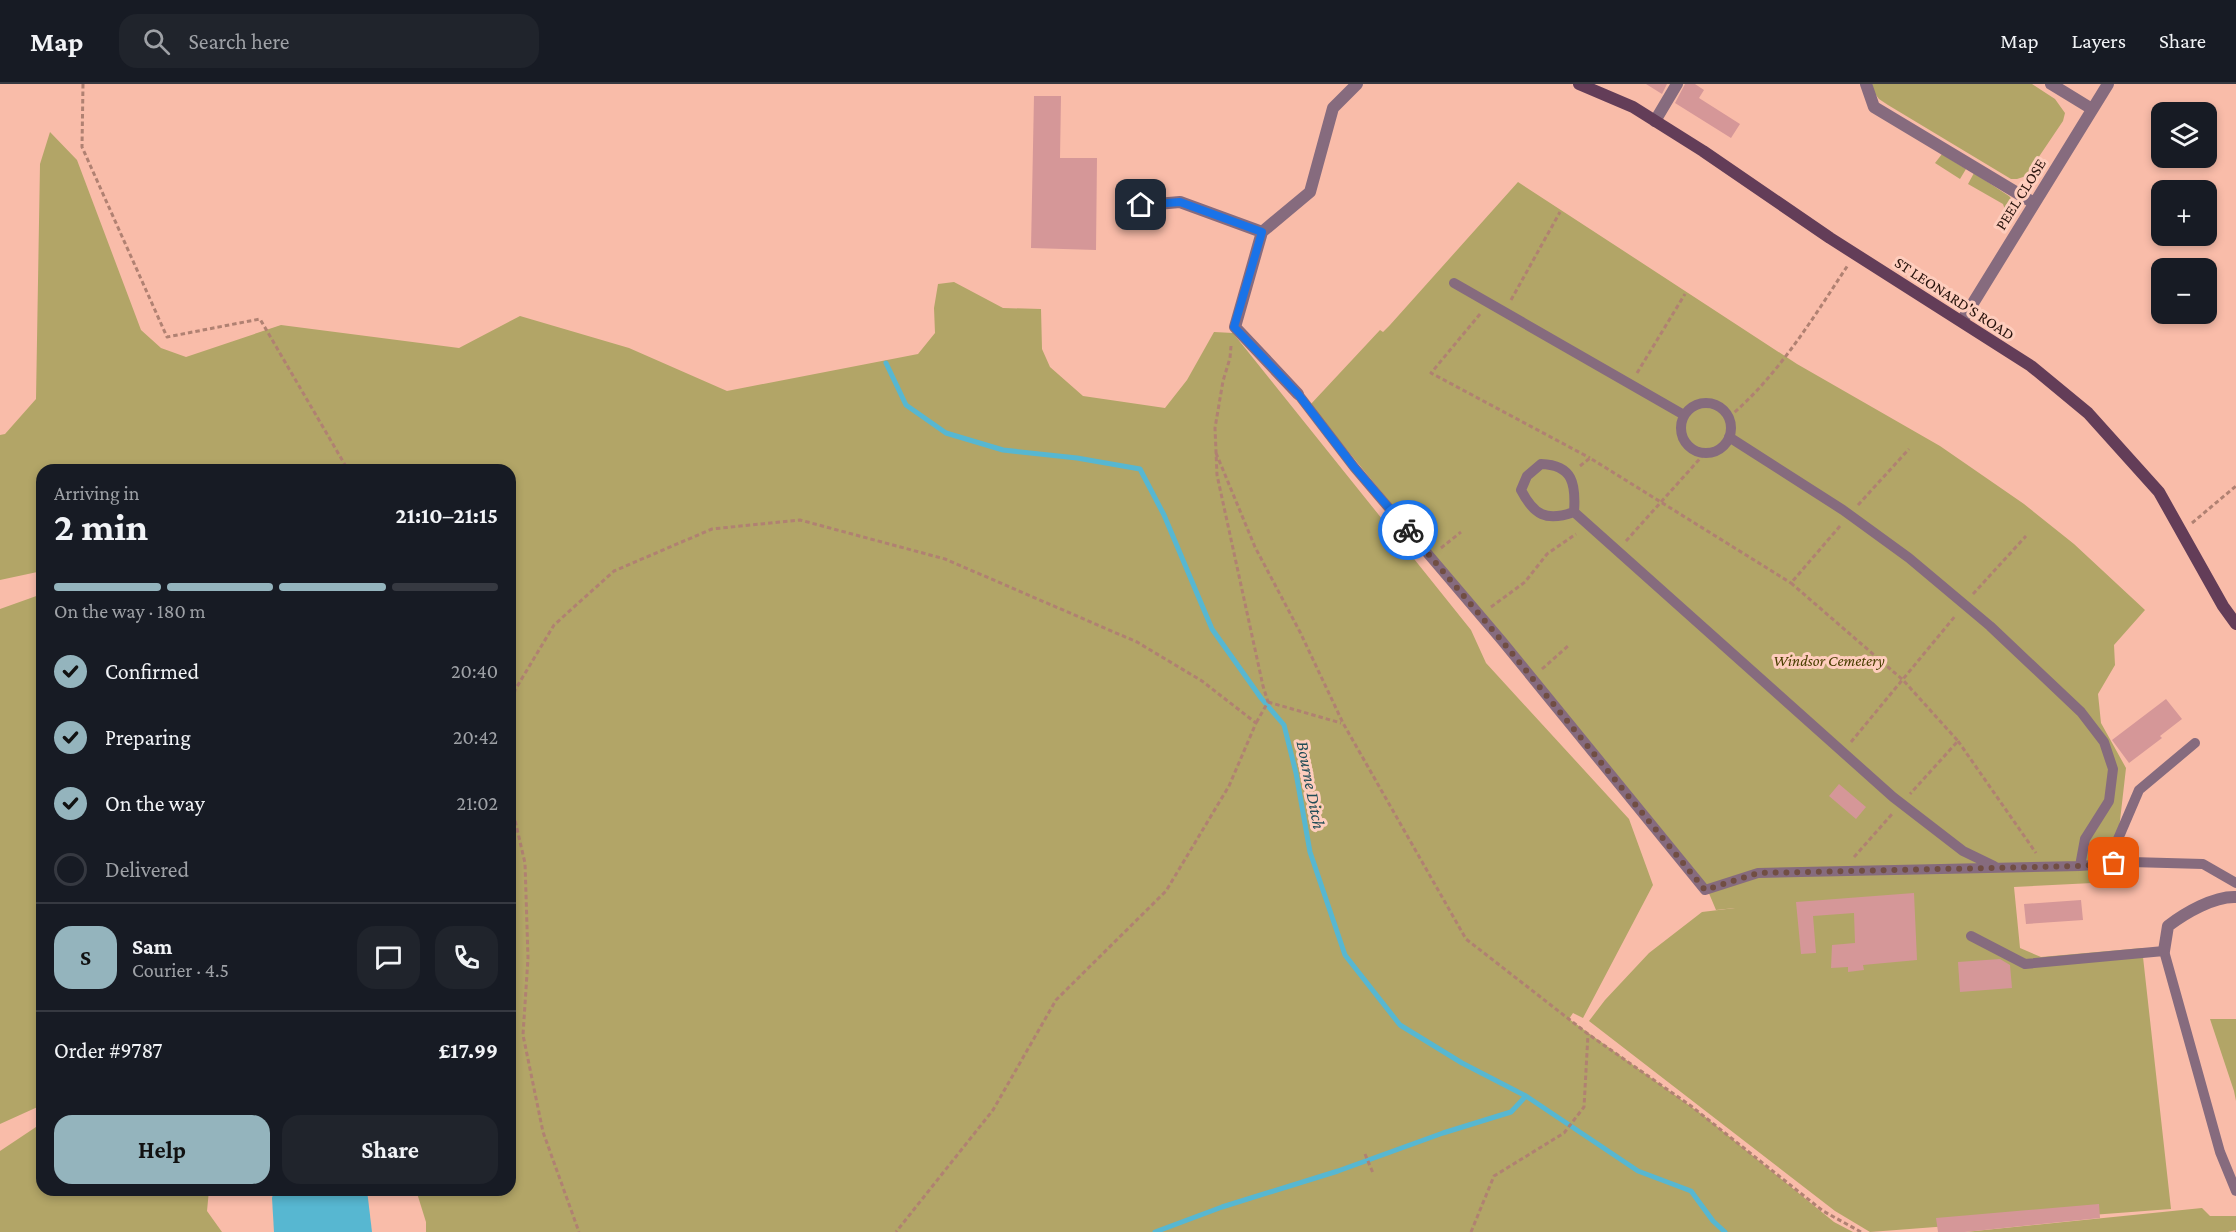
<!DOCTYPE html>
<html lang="en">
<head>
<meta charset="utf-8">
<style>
	:root { --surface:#171b24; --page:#20242c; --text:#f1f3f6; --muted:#9ea1a6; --line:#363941; --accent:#94b4bd }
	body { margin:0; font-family:"Crimson Pro",serif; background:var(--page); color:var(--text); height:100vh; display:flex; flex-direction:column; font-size:22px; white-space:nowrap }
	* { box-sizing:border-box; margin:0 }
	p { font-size:20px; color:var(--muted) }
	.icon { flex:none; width:33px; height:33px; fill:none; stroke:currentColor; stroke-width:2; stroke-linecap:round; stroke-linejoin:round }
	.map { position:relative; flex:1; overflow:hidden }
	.side { position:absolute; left:36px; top:380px; width:480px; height:732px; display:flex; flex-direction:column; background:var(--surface); border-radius:18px; box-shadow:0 3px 9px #0003 }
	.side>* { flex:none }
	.buttons { position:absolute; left:2151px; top:18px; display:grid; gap:12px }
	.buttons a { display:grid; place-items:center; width:66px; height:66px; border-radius:12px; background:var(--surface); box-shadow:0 3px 9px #0003; font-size:30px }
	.pin { position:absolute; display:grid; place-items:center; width:51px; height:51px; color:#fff; margin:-26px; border-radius:12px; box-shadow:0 3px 9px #0006 }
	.courier { position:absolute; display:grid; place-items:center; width:60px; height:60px; margin:-30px; border:4px solid #1a73e8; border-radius:50%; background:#fff; color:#222; box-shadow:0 2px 8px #0007 }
	.overview em { font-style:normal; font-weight:700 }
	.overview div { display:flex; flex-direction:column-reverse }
	.overview { display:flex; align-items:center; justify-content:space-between; height:102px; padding:0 18px }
	h1 { font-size:39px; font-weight:700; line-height:45px }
	.bar { display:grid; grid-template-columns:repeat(4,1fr); gap:9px 6px; align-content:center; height:72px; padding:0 18px }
	.bar i { height:8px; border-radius:4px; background:var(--line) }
	.bar .on { background:var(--accent) }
	.bar p { grid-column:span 4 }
	.line { display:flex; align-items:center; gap:15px; padding:0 18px; border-top:2px solid var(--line) }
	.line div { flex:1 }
	.round { display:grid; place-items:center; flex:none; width:63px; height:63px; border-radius:18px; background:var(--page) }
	ol { padding:0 18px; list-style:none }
	li { display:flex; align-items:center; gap:18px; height:66px }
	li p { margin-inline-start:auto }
	li .icon { padding:6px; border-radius:50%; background:var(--accent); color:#111; stroke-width:4 }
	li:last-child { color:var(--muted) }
	li i { width:33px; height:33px; border:3px solid var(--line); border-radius:50% }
	.cta { display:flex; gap:12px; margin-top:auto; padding:12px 18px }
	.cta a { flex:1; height:69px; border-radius:18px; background:var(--accent); color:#111; font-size:24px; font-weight:700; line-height:69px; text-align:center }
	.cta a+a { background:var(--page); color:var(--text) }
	header { display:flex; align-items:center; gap:36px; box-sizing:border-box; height:84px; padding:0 30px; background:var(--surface); border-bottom:2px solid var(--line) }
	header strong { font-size:28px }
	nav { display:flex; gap:33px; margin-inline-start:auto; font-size:21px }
	.search { width:420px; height:54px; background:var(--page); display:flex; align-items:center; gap:15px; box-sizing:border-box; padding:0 21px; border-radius:18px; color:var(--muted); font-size:22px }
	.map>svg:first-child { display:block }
</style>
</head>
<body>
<header>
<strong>Map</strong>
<div class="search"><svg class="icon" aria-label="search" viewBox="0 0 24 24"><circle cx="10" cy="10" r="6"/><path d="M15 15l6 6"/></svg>Search here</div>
<nav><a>Map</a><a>Layers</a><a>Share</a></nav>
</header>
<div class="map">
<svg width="2236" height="1148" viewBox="0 0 2236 1148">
	<rect width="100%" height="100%" fill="#f9bca9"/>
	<path fill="#b2a567" d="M1871,0H2032L2055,15L2065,29L2063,37L2026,92L2017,95H2011L1888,21L1879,15L1870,3Z
		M50,48L77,76L141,246L161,264L186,273L281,241L459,264L520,232L629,264L727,307L918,270L935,249L934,224L938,200L954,198L1003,224L1041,225L1042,265L1050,283L1083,312L1165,324L1187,296L1214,248L1233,249L1471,546L1486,579L1629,735L1653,801L1583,934L1573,929L1569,935L1704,1032L1834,1138L1853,1148H426V1138L416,1106H510V386H42V487L0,496V351L5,350L36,315L40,80Z
		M1942,70L1966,85L1960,95L1935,79Z
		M1974,89L2009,112L2015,119L2007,131L2003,120L1968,100Z
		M1518,98L1797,280L1940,362L2024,420L2074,460L2145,526L2114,561L2115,581L2098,610L2101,639L2126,684L2113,798L2014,803L2020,864L2041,873L2142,864L2171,1125L1870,1148L1835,1127L1589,937L1605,916L1649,869L1702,828L1735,824L1716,826L1708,807L1675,765L1310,321L1380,246L1383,248L1390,241Z
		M42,510V1021L0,1040V525Z
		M2210,935H2236V1017L2234,1007Z
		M42,1039V1106H209L207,1127L222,1148H0V1067Z
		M2202,1124L2210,1132H2236V1146L2228,1148H1965Z"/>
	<path fill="#57b7d1" d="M274,1106H367L372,1148H274L272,1114Z"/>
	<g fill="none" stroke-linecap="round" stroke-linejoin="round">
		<path stroke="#57b7d1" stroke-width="5" d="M886,279L906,321L946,349L1003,366L1077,374L1140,385L1164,431L1212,545L1261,614L1284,641L1296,689L1310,768L1345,871L1400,941L1462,979L1526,1012L1638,1087L1691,1107L1713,1137L1725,1148
			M1155,1148L1222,1123L1338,1087L1443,1049L1511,1028L1526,1012"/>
	</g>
	<path fill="#d59798" d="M1646,0H1667L1662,10Z
		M1685,0H1695L1704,6L1699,14L1740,40L1731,54L1675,19Z
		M1034,12H1061L1060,74H1097L1096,166L1031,164Z
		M2166,615L2182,635L2160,652L2162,654L2129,679L2112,656Z
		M1839,700L1866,723L1856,735L1829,712Z
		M1914,809L1917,876L1863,881L1864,886L1848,888V883L1831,884L1832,861L1855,859L1854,829L1813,832L1816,869L1801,870L1796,818Z
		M2081,816L2083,836L2026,840L2024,820Z
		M2000,875L2010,881L2012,904L1960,908L1958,878Z
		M2099,1120L2100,1134L1965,1148H1938L1936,1134Z"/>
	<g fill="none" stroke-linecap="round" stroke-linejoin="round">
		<path stroke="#b08172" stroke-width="3" stroke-dasharray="4.5 3" stroke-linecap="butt" d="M83,0L82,63L167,253L260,235L348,386
			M1511,216L1560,128
			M1480,230L1431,289L1590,374
			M1231,262L1230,274L1223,297L1215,344L1217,391L1263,602L1268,618L1256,639
			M1637,289L1685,210
			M1729,333C1778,292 1813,234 1848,181
			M1216,369L1255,463L1300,548L1343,639L1466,855L1588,950L1691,1022L1823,1127L1861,1148
			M1580,382L1590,374L1791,499
			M1858,421L1909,365
			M2192,439L2236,402
			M1840,442L1791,499L1903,596L1958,657L1910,710
			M1626,457L1705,369
			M1441,464L1461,448
			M1973,510L2026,452
			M1491,523L1525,498L1547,470L1576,450
			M1542,585L1569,561
			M1268,618L1341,639
			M510,631L515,606L554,541L614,487L712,445L800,436L945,475L1137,558L1202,597L1256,639L1229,702L1166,807L1056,916L993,1026L896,1148
			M1958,657L2036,769
			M1851,658L1956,531
			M510,715L525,779L528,874L523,951L543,1048L579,1148
			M1854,773L1893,729
			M1365,1070L1373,1089
			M1471,1148L1494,1092L1564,1049L1584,1023L1588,950
			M2235,1148H2236"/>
		<path stroke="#866b7e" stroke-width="10" d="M1454,199L1684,331
			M1298,310L1354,383L1502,557L1705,806L1758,789L2080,782L2131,778
			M1681 344a25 25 0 1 1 50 0a25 25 0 1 1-50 0Z
			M1729,353L1843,426L1909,474L1990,542L2081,628L2104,658L2113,685L2109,717L2085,755L2080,782
			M1574,428C1576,400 1573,381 1541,380L1527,392L1521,406C1534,431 1546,438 1574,428L1893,713L1963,767L1994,782
			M2195,659L2139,706L2118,755L2131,778L2203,780L2236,799
			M1971,852L2025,880L2164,867L2220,1068L2236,1107"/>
		<path stroke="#866b7e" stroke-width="12" d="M1866,0L1874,23L2034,119
			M2051,0L2092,25
			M1655,37L1677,0
			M1122,123L1180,118L1262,148L1310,108L1333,24L1357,0
			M1262,148L1235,243L1298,310
			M1962,237L2108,0
			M2164,867L2168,842C2185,829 2214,812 2236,813"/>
		<path stroke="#633d58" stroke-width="12" d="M1579,0L1633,23L1703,67L1830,154L2031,282L2088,329L2159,408L2223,522L2236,540"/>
	</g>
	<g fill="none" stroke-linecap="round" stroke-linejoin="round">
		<path stroke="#714e43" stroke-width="6" stroke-dasharray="0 10.8" d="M1408,446L1502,557L1705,806L1758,789L2080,782L2114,779"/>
		<path stroke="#1a73e8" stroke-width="8" d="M1141,121L1180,118L1262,148L1234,243L1298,310L1354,383L1408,446"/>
	</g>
	<g text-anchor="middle" stroke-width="6" stroke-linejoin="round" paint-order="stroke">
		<g font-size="16" fill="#28130c" stroke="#fecdbd">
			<text transform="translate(2020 110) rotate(-58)" y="6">PEEL CLOSE</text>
			<text transform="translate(1955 214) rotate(33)" y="6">ST LEONARD'S ROAD</text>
		</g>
		<g font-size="16" font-style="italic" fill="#493e00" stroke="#fecdbd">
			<text x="1829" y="582">Windsor Cemetery</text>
		</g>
		<g font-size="18" font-style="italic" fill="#214c57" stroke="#fecdbd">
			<text transform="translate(1311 701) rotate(79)" y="6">Bourne Ditch</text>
		</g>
	</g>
</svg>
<div class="buttons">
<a><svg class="icon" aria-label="layers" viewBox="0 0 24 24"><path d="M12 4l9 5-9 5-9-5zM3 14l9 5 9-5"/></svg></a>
<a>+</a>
<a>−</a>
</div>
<div class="pin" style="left:2114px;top:779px;background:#ea580c"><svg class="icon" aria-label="bag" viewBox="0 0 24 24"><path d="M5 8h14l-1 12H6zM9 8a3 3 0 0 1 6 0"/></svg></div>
<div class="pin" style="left:1141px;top:121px;background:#1f2937"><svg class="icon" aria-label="home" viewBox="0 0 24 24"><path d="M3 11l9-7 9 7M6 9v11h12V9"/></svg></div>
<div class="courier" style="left:1408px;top:446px"><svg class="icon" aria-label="bike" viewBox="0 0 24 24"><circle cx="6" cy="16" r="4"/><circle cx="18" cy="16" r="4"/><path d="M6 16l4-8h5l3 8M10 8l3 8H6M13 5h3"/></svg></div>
<section class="side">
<div class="overview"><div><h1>2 min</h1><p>Arriving in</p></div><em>21:10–21:15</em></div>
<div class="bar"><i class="on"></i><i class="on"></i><i class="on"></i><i></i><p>On the way · 180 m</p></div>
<ol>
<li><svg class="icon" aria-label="check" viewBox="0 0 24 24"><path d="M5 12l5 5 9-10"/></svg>Confirmed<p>20:40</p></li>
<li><svg class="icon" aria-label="check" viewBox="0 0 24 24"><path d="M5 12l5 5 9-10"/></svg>Preparing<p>20:42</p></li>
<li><svg class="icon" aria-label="check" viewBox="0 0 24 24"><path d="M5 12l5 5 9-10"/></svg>On the way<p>21:02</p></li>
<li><i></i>Delivered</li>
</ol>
<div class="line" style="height:108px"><b class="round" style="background:var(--accent);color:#111">S</b><div><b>Sam</b><p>Courier · 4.5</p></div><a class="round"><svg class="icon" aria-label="chat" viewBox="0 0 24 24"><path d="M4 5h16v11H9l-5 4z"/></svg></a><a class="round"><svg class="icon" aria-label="phone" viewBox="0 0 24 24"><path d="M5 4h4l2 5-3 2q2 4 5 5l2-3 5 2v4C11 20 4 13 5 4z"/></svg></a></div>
<div class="line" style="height:78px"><div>Order #9787</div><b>£17.99</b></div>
<div class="cta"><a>Help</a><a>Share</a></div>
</section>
</div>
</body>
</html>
